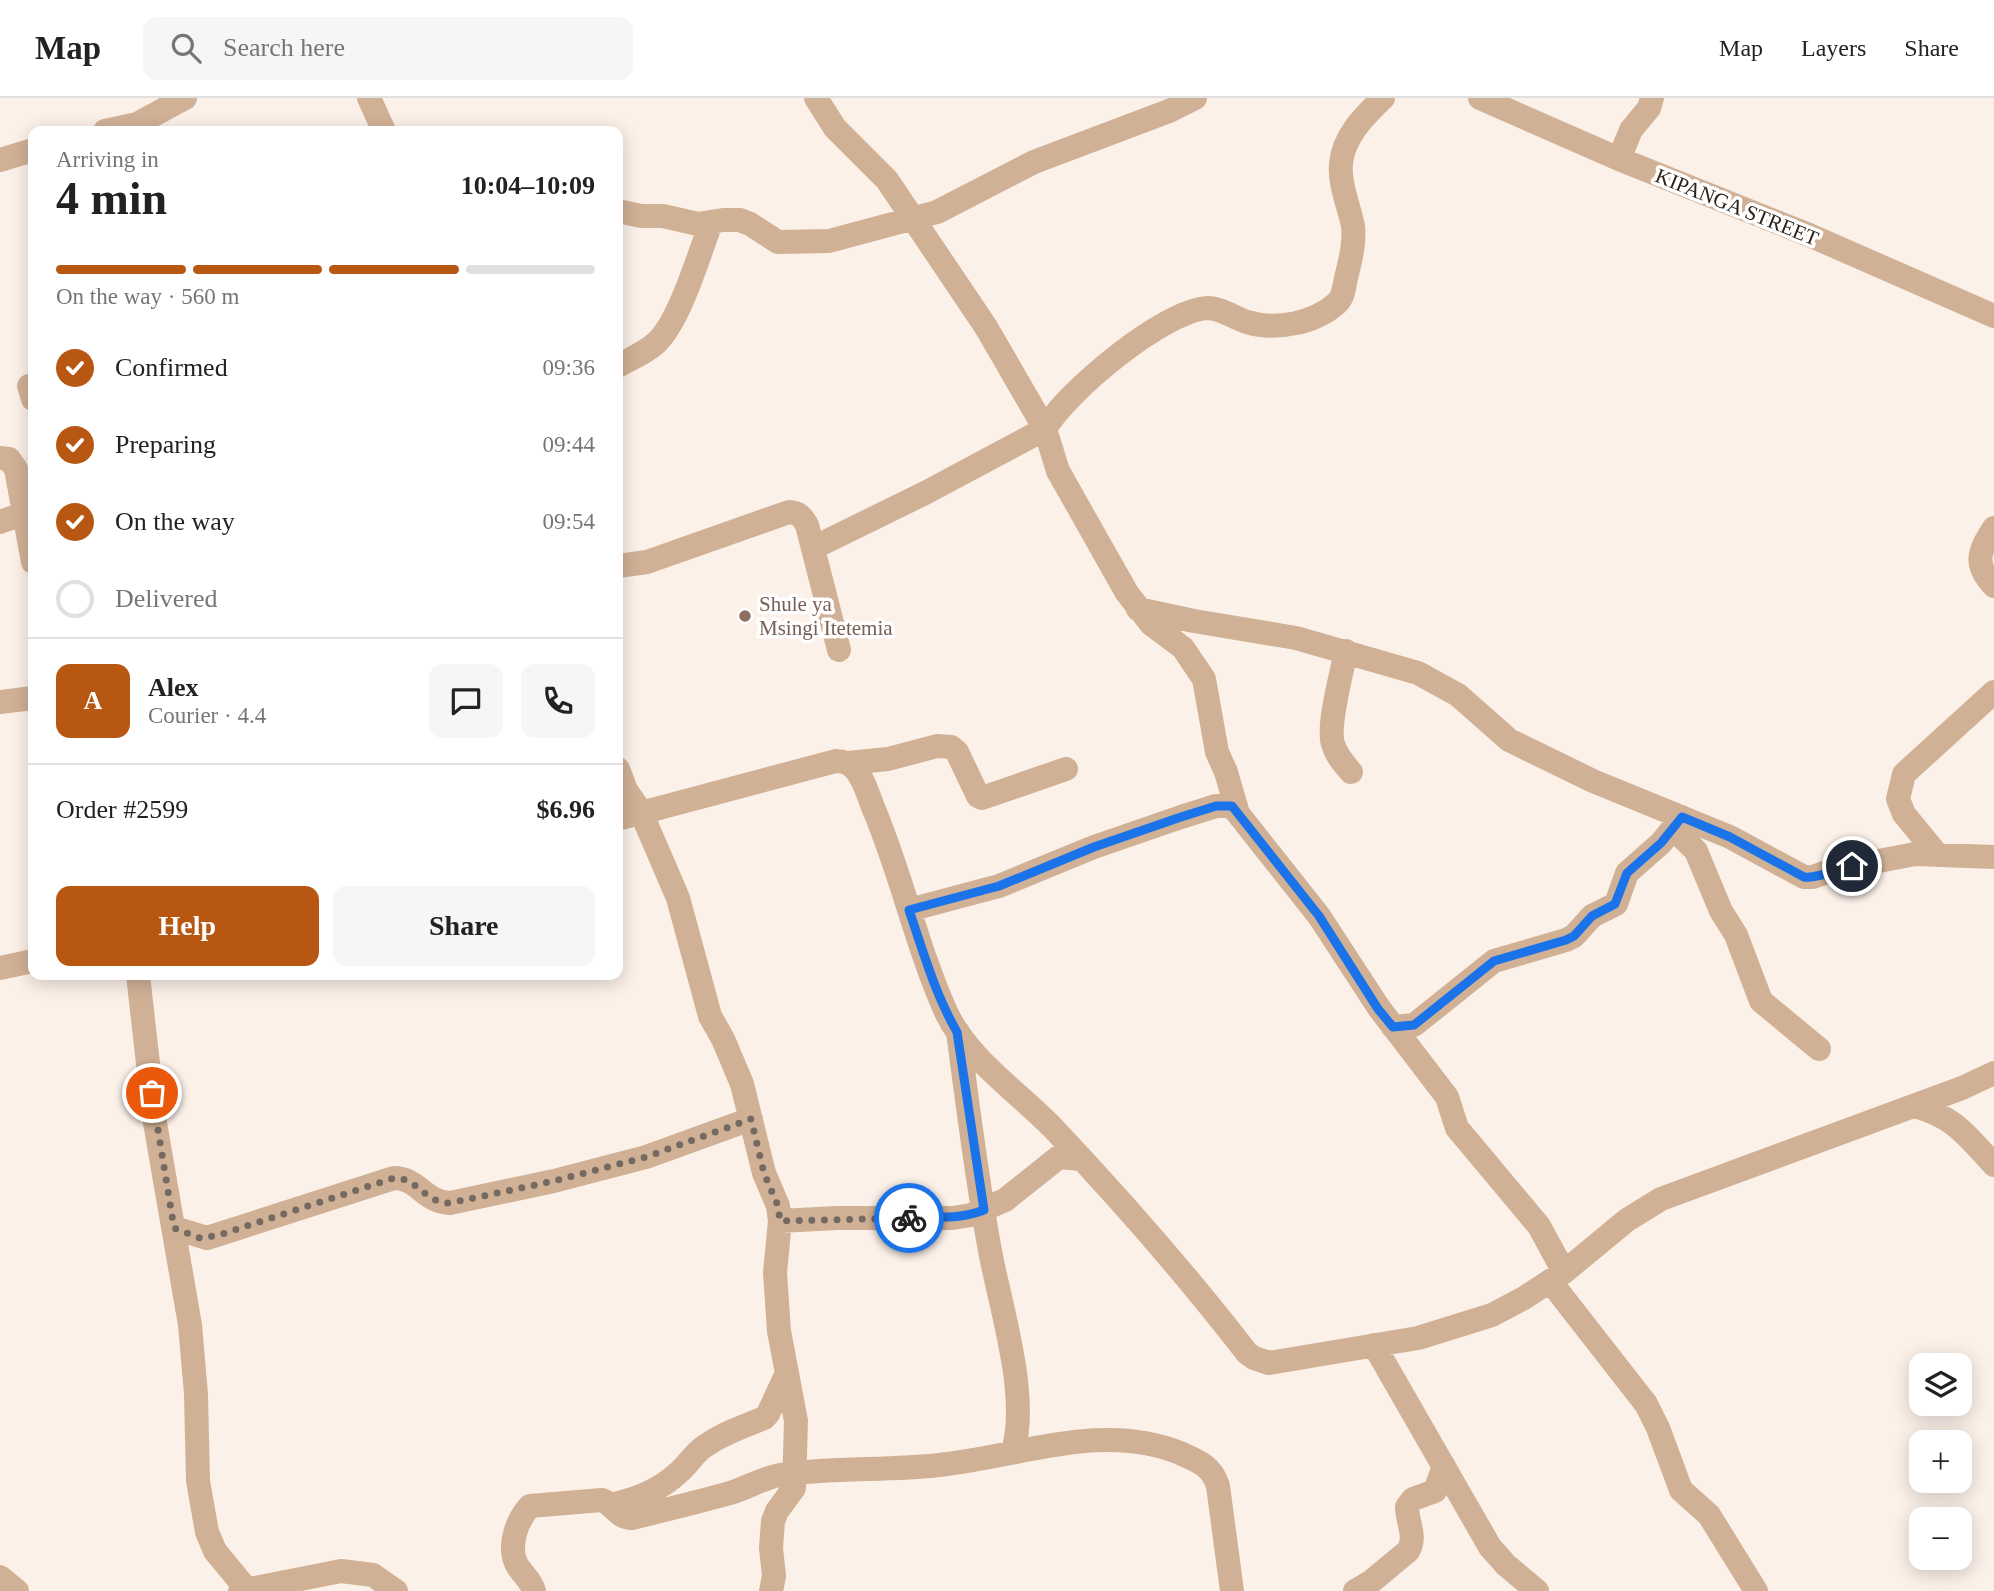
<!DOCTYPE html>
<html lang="en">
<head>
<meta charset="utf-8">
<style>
	:root { --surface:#fff; --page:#f6f6f6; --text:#222; --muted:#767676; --line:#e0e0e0; --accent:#b75712 }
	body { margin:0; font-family:"Times New Roman",serif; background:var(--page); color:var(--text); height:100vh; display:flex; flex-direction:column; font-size:26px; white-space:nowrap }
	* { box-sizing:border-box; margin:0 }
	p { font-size:23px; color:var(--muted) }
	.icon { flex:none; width:38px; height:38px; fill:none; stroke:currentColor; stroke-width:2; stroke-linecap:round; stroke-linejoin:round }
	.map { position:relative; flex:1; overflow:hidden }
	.details { position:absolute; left:28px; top:28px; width:595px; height:854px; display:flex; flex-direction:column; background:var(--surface); border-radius:14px; box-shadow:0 4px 18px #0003 }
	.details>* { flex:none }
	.tools { position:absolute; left:1909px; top:1255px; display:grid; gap:14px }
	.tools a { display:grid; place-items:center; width:63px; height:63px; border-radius:14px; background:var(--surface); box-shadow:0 4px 18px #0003; font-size:35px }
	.pin { position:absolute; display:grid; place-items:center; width:60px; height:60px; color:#fff; margin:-30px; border:4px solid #fff; border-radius:50%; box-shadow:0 2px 7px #0007 }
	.courier { position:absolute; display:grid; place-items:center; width:70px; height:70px; margin:-35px; border:5px solid #1a73e8; border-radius:50%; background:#fff; color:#222; box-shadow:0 2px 9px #0007 }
	.head em { font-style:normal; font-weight:700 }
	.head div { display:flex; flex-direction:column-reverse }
	.head { display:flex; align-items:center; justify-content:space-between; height:119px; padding:0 28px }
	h1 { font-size:46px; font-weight:700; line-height:52px }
	.bar { display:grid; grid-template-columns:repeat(4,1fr); gap:10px 7px; align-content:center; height:84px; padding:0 28px }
	.bar i { height:9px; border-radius:5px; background:var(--line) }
	.bar .selected { background:var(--accent) }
	.bar p { grid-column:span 4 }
	.line { display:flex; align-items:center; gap:18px; padding:0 28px; border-top:2px solid var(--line) }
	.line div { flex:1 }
	.round { display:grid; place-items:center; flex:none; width:74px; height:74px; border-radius:14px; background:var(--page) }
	ol { padding:0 28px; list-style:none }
	li { display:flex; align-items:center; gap:21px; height:77px }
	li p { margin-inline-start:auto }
	li .icon { padding:7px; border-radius:50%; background:var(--accent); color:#fff; stroke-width:4 }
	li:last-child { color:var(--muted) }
	li i { width:38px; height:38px; border:4px solid var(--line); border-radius:50% }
	.action { display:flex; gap:14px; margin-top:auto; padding:14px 28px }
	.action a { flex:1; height:80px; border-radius:14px; background:var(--accent); color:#fff; font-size:28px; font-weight:700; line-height:80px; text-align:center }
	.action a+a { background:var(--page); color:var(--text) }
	header { display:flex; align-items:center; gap:42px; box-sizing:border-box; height:98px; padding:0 35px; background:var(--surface); border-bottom:2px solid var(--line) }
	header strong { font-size:33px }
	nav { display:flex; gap:38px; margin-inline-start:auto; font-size:24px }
	.search { width:490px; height:63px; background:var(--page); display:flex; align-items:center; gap:18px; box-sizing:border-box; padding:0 24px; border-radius:14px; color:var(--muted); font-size:26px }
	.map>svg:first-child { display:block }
</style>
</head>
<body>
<header>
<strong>Map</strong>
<div class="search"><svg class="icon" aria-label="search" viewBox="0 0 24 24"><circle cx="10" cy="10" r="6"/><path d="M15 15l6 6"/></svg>Search here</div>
<nav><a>Map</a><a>Layers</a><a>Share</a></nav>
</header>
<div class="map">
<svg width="1994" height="1493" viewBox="0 0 1994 1493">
	<rect width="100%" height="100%" fill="#fcf1e9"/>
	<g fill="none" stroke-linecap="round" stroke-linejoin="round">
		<path stroke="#d1b196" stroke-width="24" d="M369,0L384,33
			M816,0L835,30L887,82L986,229L1045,331L1058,373L1127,495L1151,526L1183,550L1204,581L1217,654L1226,674L1237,712
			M1480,0L1619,61L1809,137L1994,218
			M105,33L137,26L185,0
			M1619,61L1631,32L1649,10L1652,0
			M0,62L33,52
			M618,113L641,118H663L698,126L723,122H740L750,126L778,144L829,143L937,114L1034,64L1169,13L1195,0
			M618,268C630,261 645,255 656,245C680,223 699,156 711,125
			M29,288L33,301
			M0,360L9,361L16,371L33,464
			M0,424L25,415
			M1994,430C1979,453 1973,466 1994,488
			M813,450L925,395L1045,331C1066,294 1164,212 1208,210C1220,210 1235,220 1247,224C1276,233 1315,225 1337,205C1344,198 1344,189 1346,180C1350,164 1355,145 1353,128C1349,108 1339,86 1341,66C1343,39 1364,18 1383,0
			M618,468L647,464L789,414C800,415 802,419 807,427L839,552
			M1138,511L1194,523L1296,540L1418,575L1458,597L1509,642L1593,683L1730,739L1804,779H1813L1832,772L1915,756L1994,759
			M1346,553C1342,575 1327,627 1333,646C1336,657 1344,666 1351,674
			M0,604L33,600
			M848,665L888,661L937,648L951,649L957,654L978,698L982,700L1066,671
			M618,671L626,692L641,714L678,800L710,918L723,941L742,986L764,1075L778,1108L780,1123L775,1175L779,1233L796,1323L794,1390L777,1413L773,1423L771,1450L774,1478L771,1493
			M618,721L836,663C844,663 849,665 855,671C865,682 869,701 875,714C902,779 917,849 946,914C968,961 1017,993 1053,1030C1121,1102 1186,1176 1247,1255L1254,1260L1269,1265L1418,1240L1492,1217L1524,1200L1564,1174L1627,1122L1661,1101L1962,990L1994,975
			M1673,730L1696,753L1721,813L1736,837L1761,903L1819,951
			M1936,755L1904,716L1898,701L1904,676L1994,594
			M909,812L999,788L1094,749L1181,719L1216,708H1232L1319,818L1379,910L1447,999L1457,1030L1539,1128L1564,1174
			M0,870L33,863
			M138,877L154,1019L190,1227L196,1296L198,1383L207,1434L215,1453L248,1493
			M1393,929L1414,927L1494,863L1566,842L1574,838L1592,818L1616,806L1627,775L1661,745L1682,719
			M958,934C968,1009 977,1084 991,1158C1002,1214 1029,1299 1013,1353
			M1915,1008C1956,1020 1966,1037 1994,1067
			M780,1123L837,1120H953L971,1117L1005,1102L1059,1059L1081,1061
			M174,1130L207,1140L394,1080C418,1080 424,1104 450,1105L554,1083L646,1059L751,1021
			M1550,1183L1646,1306L1658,1330L1681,1392L1709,1417L1756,1493
			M1374,1247L1490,1449L1506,1467L1537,1493
			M610,1407C634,1402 660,1392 678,1375C688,1367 694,1355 705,1348C723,1335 743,1329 764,1320L768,1316L786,1277
			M0,1479L17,1493
			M240,1493L341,1473L373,1477L396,1493
			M534,1493C531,1481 521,1476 516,1465C508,1447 517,1422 530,1408L602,1402C615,1407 617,1420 632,1420C665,1412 698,1404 730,1395C747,1390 763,1380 780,1377C833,1369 887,1373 939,1367C1019,1359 1101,1323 1180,1355C1198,1363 1212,1368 1218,1388L1232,1493
			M1355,1493L1372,1483L1408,1453C1417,1439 1407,1424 1407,1409L1413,1401L1435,1393L1444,1368"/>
	</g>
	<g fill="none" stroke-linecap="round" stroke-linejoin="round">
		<path stroke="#746a62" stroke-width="7" stroke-dasharray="0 12.6" d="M152,995L174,1130L200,1140L219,1137L394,1080C418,1080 424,1105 450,1105L554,1083L646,1059L751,1021L764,1075L778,1108L780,1123L909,1120"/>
		<path stroke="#1a73e8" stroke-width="9" d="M909,1120C936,1118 959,1122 984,1112L957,934C935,896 923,853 909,812L999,788L1094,749L1181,719L1216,708H1232L1319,818L1378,911L1393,929L1414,927L1494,863L1566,842L1574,838L1592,818L1615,806L1627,775L1661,745L1682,719L1730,739L1804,779C1817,781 1838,771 1852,768"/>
	</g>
	<circle fill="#8d6e63" stroke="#fff" stroke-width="2.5" cx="745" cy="518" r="7"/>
	<g text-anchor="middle" stroke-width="7" stroke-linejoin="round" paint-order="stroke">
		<g font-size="21" fill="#2b221a" stroke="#fff">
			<text transform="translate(1737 109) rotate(22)" y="7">KIPANGA STREET</text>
		</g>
		<g font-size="21" fill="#785e54" stroke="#fff" text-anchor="start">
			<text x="759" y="513">Shule ya<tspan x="759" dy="24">Msingi Itetemia</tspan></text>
		</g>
	</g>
</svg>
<div class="tools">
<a><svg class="icon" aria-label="layers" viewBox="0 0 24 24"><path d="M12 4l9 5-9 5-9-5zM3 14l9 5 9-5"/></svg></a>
<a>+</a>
<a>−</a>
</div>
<div class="pin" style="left:152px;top:995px;background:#ea580c"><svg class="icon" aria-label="bag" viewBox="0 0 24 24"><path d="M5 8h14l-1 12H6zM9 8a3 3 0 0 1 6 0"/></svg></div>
<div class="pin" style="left:1852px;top:768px;background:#1f2937"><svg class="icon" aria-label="home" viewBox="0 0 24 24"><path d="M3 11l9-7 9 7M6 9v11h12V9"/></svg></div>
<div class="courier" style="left:909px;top:1120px"><svg class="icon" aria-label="bike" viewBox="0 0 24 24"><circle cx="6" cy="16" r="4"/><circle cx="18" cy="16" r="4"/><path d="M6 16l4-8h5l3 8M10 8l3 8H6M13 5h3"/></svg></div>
<section class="details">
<div class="head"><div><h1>4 min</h1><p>Arriving in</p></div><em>10:04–10:09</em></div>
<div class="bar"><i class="selected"></i><i class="selected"></i><i class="selected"></i><i></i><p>On the way · 560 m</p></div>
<ol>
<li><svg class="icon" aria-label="check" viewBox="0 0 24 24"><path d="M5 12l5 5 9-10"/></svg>Confirmed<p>09:36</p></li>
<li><svg class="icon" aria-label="check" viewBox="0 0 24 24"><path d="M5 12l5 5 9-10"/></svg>Preparing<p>09:44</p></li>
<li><svg class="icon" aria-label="check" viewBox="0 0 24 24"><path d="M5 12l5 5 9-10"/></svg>On the way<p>09:54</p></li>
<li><i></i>Delivered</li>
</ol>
<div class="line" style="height:126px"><b class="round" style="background:var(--accent);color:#fff">A</b><div><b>Alex</b><p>Courier · 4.4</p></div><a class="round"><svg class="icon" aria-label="chat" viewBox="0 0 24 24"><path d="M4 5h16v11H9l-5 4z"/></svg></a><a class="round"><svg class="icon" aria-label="phone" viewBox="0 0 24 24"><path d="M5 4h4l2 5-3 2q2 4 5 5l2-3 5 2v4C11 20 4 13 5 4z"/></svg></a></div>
<div class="line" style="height:91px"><div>Order #2599</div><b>$6.96</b></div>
<div class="action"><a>Help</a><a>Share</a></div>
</section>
</div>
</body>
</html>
